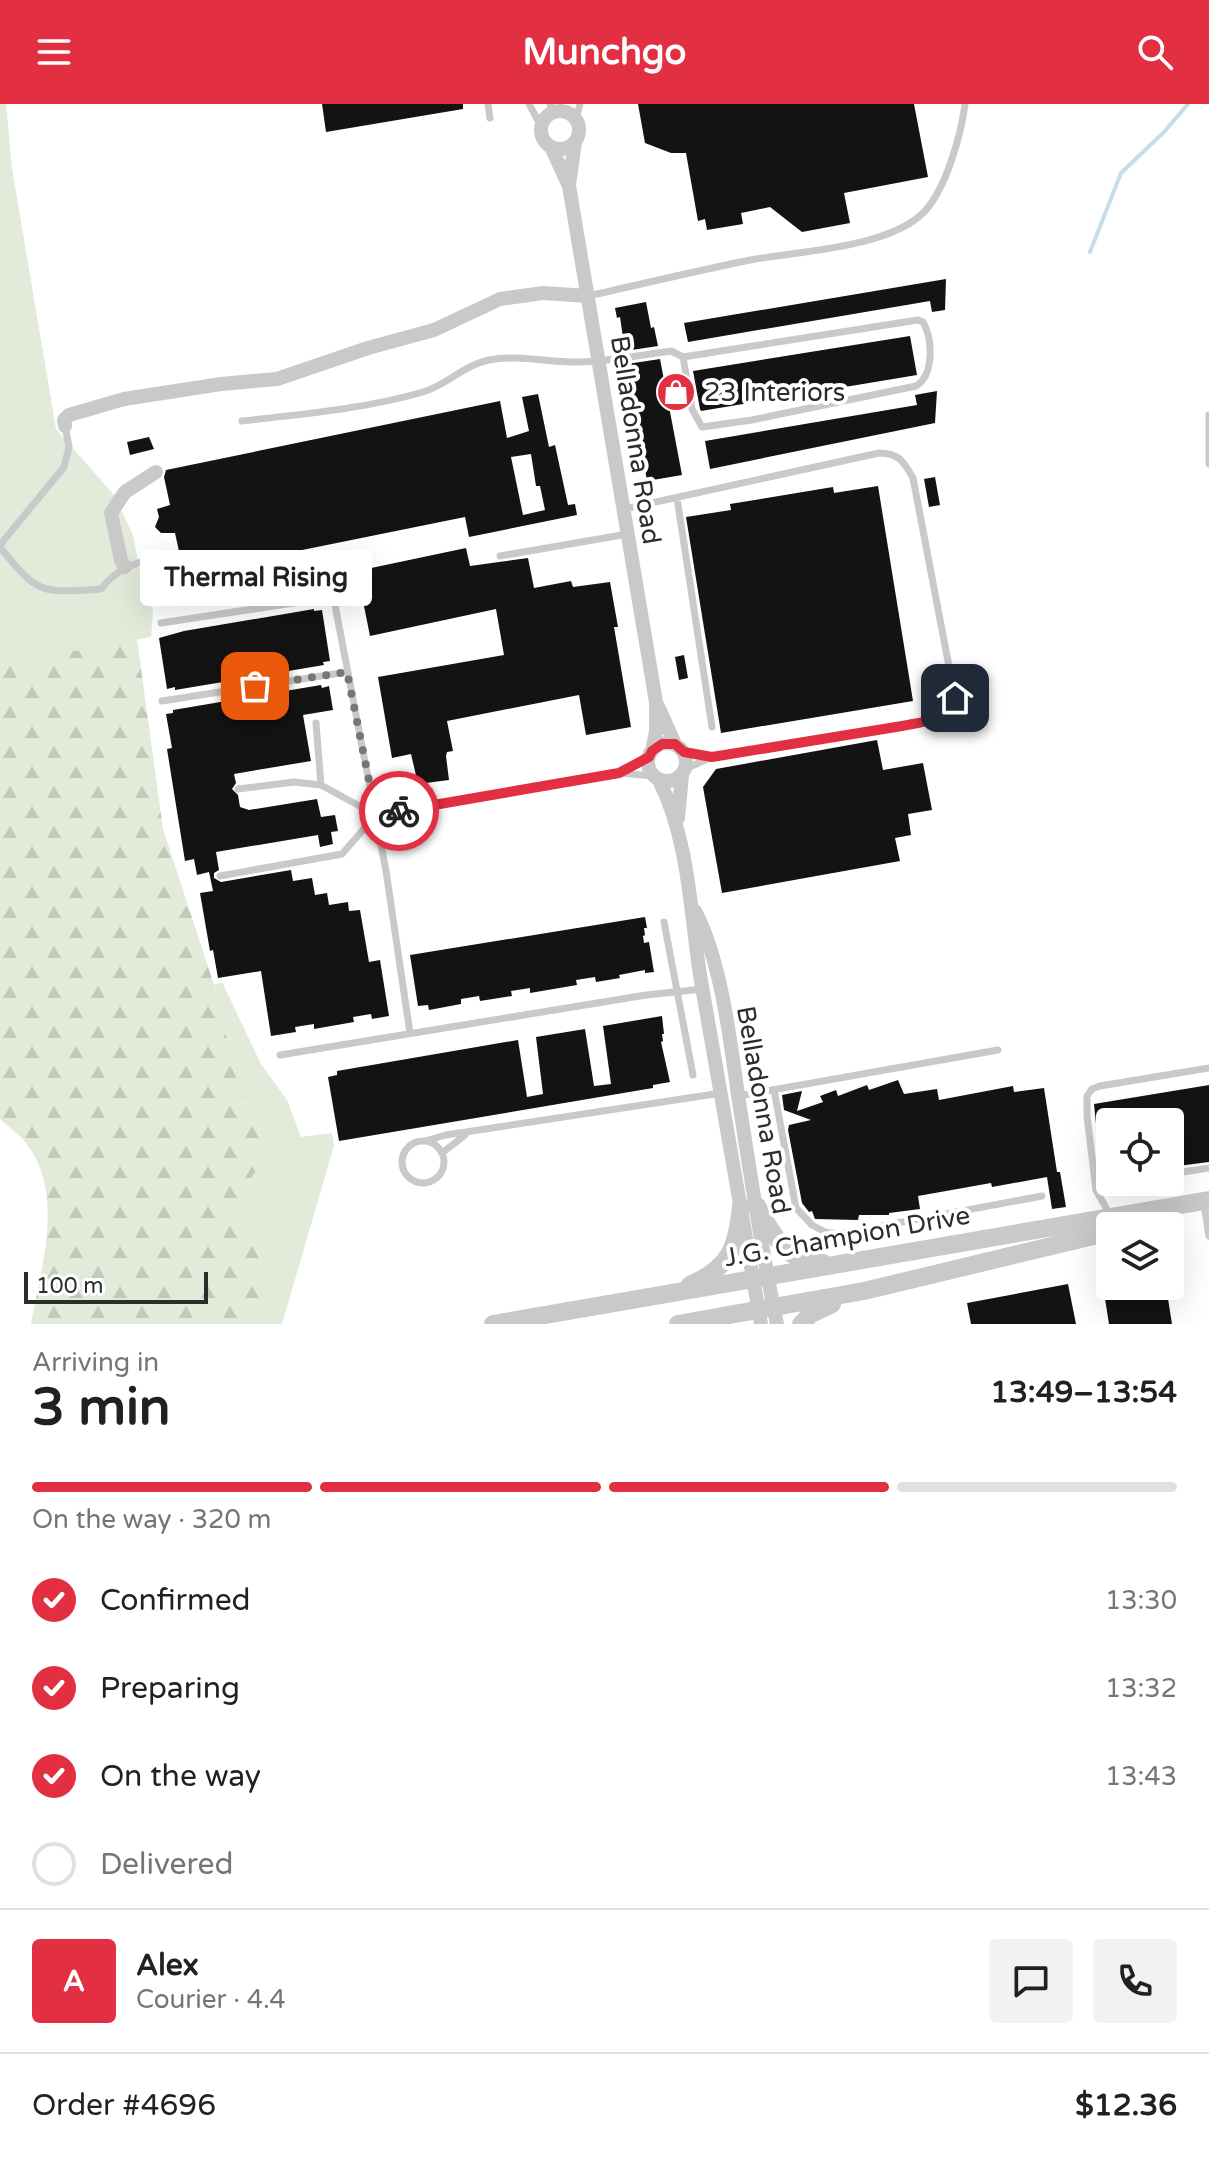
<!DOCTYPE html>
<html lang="en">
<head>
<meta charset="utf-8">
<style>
	:root { --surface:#fff; --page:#f2f2f2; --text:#202124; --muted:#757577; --line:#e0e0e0; --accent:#e22f42 }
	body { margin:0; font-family:"Varela Round",sans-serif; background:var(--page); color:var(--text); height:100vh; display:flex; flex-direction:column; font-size:30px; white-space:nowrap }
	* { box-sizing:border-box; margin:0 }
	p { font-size:26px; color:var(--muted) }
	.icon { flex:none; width:44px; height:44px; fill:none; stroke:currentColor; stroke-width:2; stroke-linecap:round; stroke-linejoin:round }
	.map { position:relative; height:1220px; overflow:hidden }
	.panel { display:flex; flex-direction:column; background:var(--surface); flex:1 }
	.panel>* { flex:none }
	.tools { position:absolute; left:1096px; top:1004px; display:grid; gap:16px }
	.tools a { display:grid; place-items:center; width:88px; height:88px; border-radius:8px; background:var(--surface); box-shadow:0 8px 32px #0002; font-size:40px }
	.scale { position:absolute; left:24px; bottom:20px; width:184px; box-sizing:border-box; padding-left:8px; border:4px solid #2c2c2c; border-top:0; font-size:22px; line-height:28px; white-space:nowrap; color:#2c2c2c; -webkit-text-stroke:6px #fff; paint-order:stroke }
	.pin { position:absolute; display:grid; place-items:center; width:68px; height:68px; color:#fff; margin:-34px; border-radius:16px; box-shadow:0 4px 12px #0006 }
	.courier { position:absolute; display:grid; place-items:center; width:80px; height:80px; margin:-40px; border:6px solid #e22f42; border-radius:50%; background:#fff; color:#222; box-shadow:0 2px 10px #0007 }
	.bubble { position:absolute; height:56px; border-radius:8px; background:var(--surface); box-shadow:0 8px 32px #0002; font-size:26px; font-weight:700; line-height:56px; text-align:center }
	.summary em { font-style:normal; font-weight:700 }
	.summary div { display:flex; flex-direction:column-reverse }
	.summary { display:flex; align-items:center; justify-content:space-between; height:136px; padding:0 32px }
	h1 { font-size:52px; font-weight:700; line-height:60px }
	.bar { display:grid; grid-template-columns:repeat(4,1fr); gap:12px 8px; align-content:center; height:96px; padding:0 32px }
	.bar i { height:10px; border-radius:6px; background:var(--line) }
	.bar .current { background:var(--accent) }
	.bar p { grid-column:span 4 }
	.line { display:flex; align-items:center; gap:20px; padding:0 32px; border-top:2px solid var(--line) }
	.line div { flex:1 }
	.round { display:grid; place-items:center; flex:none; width:84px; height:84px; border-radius:8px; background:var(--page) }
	ol { padding:0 32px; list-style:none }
	li { display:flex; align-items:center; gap:24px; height:88px }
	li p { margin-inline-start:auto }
	li .icon { padding:8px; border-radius:50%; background:var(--accent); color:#fff; stroke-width:4 }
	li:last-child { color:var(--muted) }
	li i { width:44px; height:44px; border:4px solid var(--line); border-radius:50% }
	header { display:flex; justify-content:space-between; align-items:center; height:104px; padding:0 32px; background:var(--accent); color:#fff; font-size:36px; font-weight:700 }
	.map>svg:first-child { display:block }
</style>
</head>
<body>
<header><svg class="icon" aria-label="menu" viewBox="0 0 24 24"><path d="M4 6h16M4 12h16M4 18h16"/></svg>Munchgo<svg class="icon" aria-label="search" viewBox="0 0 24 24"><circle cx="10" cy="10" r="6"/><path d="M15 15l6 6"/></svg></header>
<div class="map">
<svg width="1209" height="1220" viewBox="0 0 1209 1220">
	<defs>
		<pattern id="forest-firs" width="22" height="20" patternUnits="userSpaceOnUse" patternTransform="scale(2)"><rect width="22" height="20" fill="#e2ead9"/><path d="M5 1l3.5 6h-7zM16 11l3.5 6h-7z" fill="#c2c9ba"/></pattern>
	</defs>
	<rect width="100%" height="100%" fill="#fff"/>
	<path fill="#e2ead9" d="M0,0H6L12,64L56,325L114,391L133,431L141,474L153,507L151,533L0,561Z
		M222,878L261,960L287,996L301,1033L332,1029L334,1042L282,1220H268C270,1197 265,1168 257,1146C252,1130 238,1119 241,1100C243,1083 255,1069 264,1055L256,1011L236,973L214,881Z"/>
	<path fill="url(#forest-firs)" d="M137,535L163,725L214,881L236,973L256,1011L264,1055C255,1069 243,1083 241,1100C238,1119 252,1130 257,1146C265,1169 270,1196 268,1220H31C41,1163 65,1092 27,1040C20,1031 9,1023 0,1015V561Z"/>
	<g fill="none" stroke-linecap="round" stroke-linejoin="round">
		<path stroke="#c5ddea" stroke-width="4" d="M1090,148L1121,69L1164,28L1188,0"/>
	</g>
	<path fill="#131313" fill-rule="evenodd" d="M322,0H463V5L326,28Z
		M638,0H914L928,73L844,89L850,119L802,128L770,103L741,109L743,120L707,126L705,115L698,117L686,49H671L645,39Z
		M946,175L945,206L932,208L930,197L688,238L684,219Z
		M646,198L651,224L654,223L658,242L625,247L620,213L617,214L615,204Z
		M910,232L917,271L701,307L700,305L693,267Z
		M660,255L682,371L647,377L627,260Z
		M937,287L935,319L710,365L705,337L917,301L915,291Z
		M538,290L549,343L555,341L568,401L575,400L577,411L469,433L465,413L184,470L175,429H161L155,423L159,413L157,405L170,401L164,373L166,366L500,297L507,334L529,327L522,293ZM531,350L536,382H540L545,406L523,411L511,353Z
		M149,333L154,345L130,351L127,338Z
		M935,373L940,401L929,403L924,375Z
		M878,382L913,597L721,629L686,413L731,406L730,400L833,383L834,389Z
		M466,444L470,462L528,454L534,484L571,477L573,483L610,478L618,523H614L631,623L586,631L579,591L447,617L453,647L447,648L446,652L449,676L418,680L411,650L392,654L378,573L504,551L496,505L370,532L357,467Z
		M314,505V507L322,506L330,557L323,558L324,561L175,586V583L167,585L159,534L184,527Z
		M684,551L688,574L679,576L675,553Z
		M321,581L322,584L329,582L333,606L303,611L311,657L234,670L236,679L232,685L238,691L240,703L249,706L317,695L321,713L335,711L338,727L331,728L333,740L320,743L318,731L216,748L219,766L214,769V774L221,778L291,766L293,777L312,774L315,791L327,789L329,801L348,798L349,807L360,806L369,858L380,856L389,912L372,915L371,910L353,913L354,918L314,925V920L295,923L296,928L271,932L261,867L218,874L213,846L210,847L200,789L213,787L209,768L197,771L194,755L185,757L167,645L172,644L166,610L173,609V606Z
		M877,636L883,666L923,659L932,706L908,710L911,731L895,734L900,757L722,789L703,683L716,665Z
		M645,813L647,824H644L645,831L643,832L644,839L649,838L654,868L645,869V866L619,871L620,874L596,878L595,873L576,876L577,881L530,889V884L511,887L512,892L480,897L479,892L461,895V900L429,906L428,901L418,902L410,851Z
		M662,912L664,930H662L663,937L661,938L670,978L653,981V984L339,1037L328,973L337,971V967L518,936L527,993L543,990L536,933L585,925L594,982L611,980L603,922Z
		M898,976L904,990L937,985L939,996L1013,982L1014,988L1044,984L1057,1068H1060L1066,1103L1052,1105L1047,1073L992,1083L991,1079L918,1092L920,1105L889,1109V1111H859L858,1116L815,1115L812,1107L809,1108L802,1099L788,1026L789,1021L811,1016L784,1006L782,991L802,987L797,1007L823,998L820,992L836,986L838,992L867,981L869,986Z
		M1209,981V1058L1170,1063V1018H1110V1076L1102,1078L1094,1000Z
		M1068,1180L1076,1220H971L967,1199Z
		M1103,1182H1166L1172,1220H1109Z"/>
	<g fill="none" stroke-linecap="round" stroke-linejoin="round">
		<path stroke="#c9c9c9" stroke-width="7" d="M488,0L490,14
			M529,0L541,22
			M550,0L553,8
			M576,15L580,0
			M588,192C642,180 696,167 750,156C799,147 889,144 924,108C946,85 961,31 965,0
			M1209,311V360
			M242,317C303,310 364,305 423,288C447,281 464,261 489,256C519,250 550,259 580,258C611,257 641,251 671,247L683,253L918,216L923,218C933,236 934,271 916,282L752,316L702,323L692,305L683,253
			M677,394L712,623
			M624,405L879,349C899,349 904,358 913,374L955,594C943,618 926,617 902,622L712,653L685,665
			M0,441L64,363L69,343L65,322
			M0,443C38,491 41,489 101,485C117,463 140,458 165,450
			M500,452L628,430
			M330,475L386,767L410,929
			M161,519L333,493
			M162,597L347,568
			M316,619L321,681
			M684,648L710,653
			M621,668L649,653
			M238,685L294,678L321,681L376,711
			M376,711L619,669L653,672
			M220,772L342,750L376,711
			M664,818L693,971
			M280,951L646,891L703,885
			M774,986L796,1104L812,1121L825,1128L838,1130L1042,1092
			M738,992L998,946
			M402 1058a21 21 0 1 1 42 0a21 21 0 1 1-42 0Z
			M425,1037L446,1031L721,989
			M442,1049L465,1031
			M1170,1070L1209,1064
			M1096,1086L1132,1078
			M1205,1106L1209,1132
			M1110,1111L1096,1086L1087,1012V992L1092,985L1100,982L1209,964"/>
		<path stroke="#c9c9c9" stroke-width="14" d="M541 26a19 19 0 1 1 38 0a19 19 0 1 1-38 0Z
			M551,43L569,82L656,598V627L652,647
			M569,81L575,38
			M65,322L64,316L69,311L124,295L221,280L277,275L368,244L434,226L500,195L543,189L588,192
			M125,463L121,456L111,409L125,388L156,368
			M658,602L675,640
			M648 658a19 19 0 1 1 38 0a19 19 0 1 1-38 0Z
			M659,676C689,737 690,805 700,871L761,1220
			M678,714L682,671
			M695,807C721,856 730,935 738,991C750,1067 761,1144 777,1220"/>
		<path stroke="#c9c9c9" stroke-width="18" d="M757,1102C772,1130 787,1160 823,1159
			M690,1181C730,1163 737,1144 741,1102
			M493,1220L1209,1096
			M678,1220L864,1187L1110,1128
			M801,1220L811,1210L832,1200"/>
	</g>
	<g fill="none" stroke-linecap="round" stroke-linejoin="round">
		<path stroke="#767676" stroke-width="8" stroke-dasharray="0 14.4" d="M255,582L347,568L376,711L399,707"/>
		<path stroke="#e22f42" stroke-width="10" d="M399,707L619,669L649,653L652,647L662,640H675L684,648L712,653L902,622C926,617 943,618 955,594"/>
	</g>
	<defs>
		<g id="shop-disc" transform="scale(2)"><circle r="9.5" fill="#e22f42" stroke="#fff"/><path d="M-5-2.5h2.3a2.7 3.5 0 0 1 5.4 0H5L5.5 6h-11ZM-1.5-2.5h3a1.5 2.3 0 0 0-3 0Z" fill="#fff"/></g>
	</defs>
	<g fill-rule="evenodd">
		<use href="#shop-disc" x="676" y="288"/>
	</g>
	<g text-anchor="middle" stroke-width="8" stroke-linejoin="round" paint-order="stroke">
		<g font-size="26" fill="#2c2c2c" stroke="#fff" text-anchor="start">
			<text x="704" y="297">23 Interiors</text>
		</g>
		<g font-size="26" fill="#2c2c2c" stroke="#fff">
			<text transform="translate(636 336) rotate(81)" y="9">Belladonna Road</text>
			<text transform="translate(764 1006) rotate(80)" y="9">Belladonna Road</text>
			<text transform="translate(847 1132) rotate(-10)" y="9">J.G. Champion Drive</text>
		</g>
	</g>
</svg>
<div class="tools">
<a><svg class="icon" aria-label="locate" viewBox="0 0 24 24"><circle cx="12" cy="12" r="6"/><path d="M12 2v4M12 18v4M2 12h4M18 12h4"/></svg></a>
<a><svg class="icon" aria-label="layers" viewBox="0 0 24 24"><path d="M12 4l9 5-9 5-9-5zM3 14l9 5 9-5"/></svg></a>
</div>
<div class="scale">100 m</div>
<div class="pin" style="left:255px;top:582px;background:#ea580c"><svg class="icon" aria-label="bag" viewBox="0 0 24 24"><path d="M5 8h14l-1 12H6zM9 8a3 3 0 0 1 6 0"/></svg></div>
<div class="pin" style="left:955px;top:594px;background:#1f2937"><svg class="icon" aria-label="home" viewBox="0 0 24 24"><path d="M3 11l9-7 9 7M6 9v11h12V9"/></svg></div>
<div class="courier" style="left:399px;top:707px"><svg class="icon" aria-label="bike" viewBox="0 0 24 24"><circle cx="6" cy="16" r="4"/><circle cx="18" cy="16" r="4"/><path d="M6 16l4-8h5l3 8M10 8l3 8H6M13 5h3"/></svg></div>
<div class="bubble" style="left:140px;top:446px;width:232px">Thermal Rising</div>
</div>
<section class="panel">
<div class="summary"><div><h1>3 min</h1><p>Arriving in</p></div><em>13:49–13:54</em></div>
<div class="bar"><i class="current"></i><i class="current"></i><i class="current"></i><i></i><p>On the way · 320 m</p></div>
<ol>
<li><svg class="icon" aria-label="check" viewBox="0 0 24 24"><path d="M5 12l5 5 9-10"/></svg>Confirmed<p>13:30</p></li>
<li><svg class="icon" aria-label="check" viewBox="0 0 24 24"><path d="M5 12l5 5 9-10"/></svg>Preparing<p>13:32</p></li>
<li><svg class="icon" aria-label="check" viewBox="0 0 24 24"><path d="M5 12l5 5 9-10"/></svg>On the way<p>13:43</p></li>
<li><i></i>Delivered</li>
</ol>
<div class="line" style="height:144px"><b class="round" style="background:var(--accent);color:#fff">A</b><div><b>Alex</b><p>Courier · 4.4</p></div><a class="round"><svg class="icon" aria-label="chat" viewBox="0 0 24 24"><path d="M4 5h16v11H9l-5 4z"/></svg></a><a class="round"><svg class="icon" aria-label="phone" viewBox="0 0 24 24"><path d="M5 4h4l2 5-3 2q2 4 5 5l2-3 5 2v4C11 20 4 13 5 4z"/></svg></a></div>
<div class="line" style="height:104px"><div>Order #4696</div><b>$12.36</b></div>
</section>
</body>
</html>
